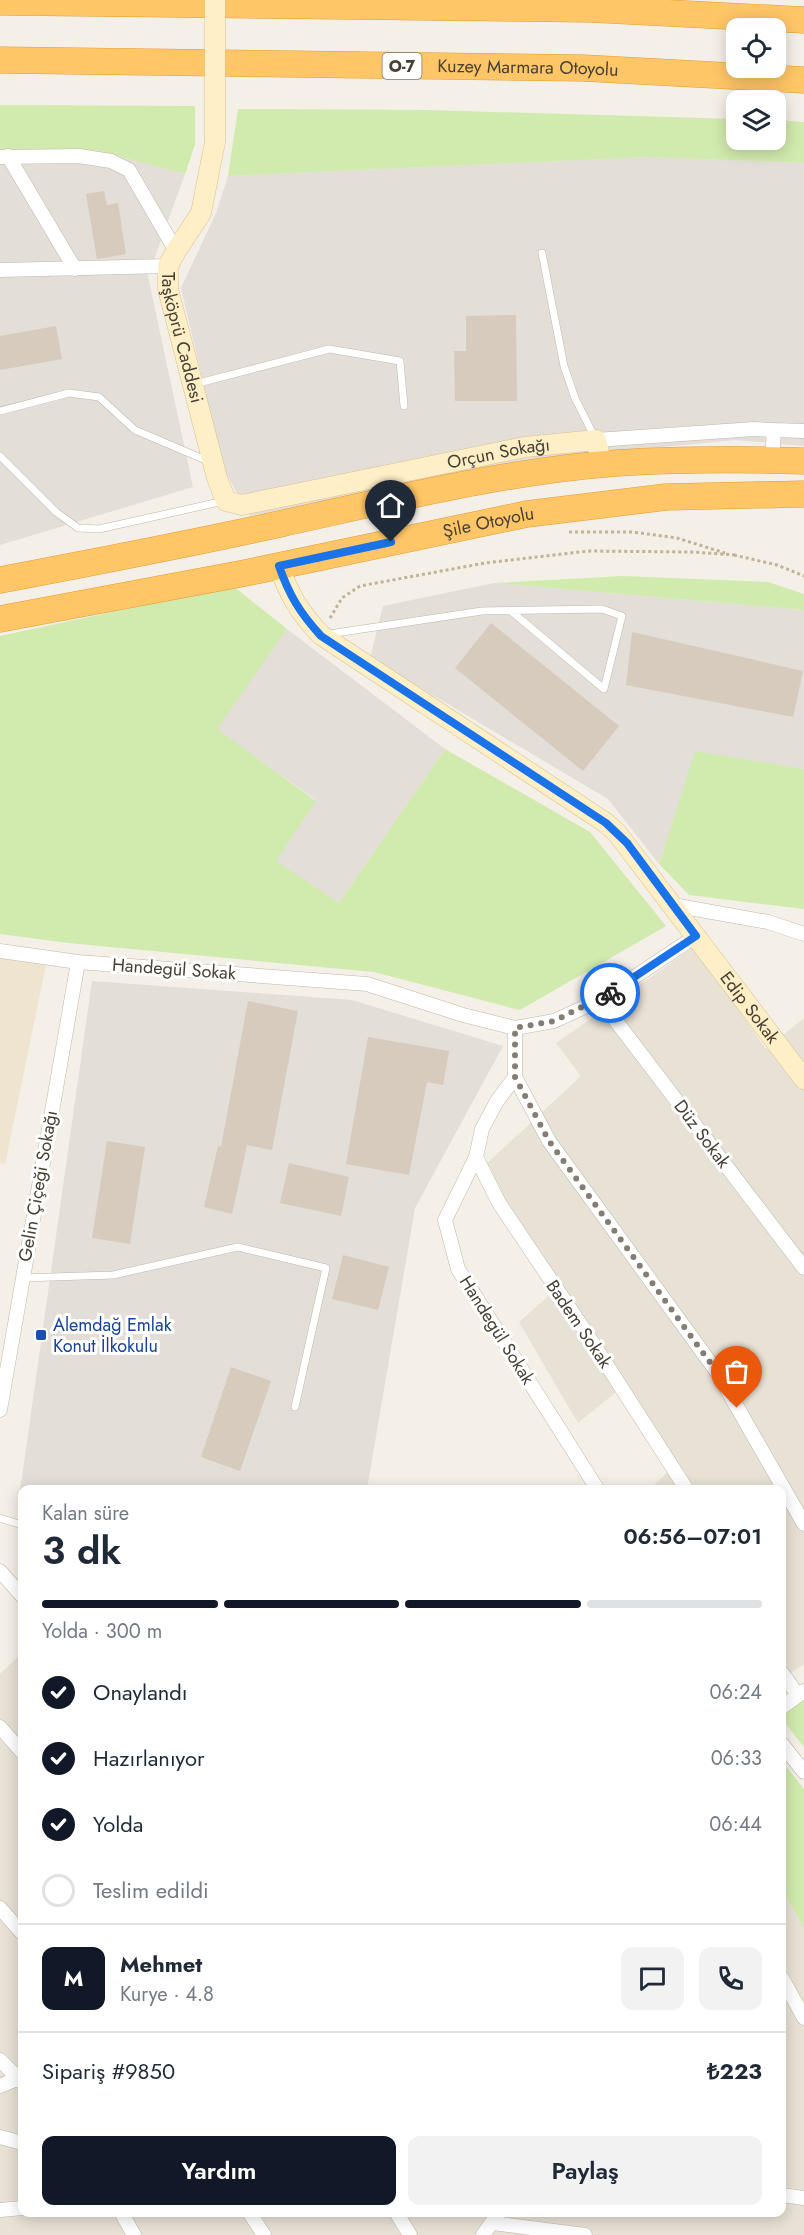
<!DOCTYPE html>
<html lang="tr">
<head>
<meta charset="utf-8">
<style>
	:root { --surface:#fff; --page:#f2f2f3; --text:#1f2937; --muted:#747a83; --line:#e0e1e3; --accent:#111827 }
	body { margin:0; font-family:Jost,sans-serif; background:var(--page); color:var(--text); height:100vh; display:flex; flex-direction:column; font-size:22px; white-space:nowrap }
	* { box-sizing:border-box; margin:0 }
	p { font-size:20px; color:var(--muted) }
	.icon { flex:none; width:33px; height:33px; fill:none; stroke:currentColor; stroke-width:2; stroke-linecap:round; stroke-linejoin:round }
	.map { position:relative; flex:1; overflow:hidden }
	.sheet { position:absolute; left:18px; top:1485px; width:768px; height:732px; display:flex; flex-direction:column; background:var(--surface); border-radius:12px; box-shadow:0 3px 15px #0003 }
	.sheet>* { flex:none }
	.buttons { position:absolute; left:726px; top:18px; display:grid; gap:12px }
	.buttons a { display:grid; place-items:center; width:60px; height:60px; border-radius:12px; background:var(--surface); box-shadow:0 3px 15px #0003; font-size:30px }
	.pin { position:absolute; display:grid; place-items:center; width:51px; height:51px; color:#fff; margin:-62px -26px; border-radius:50% 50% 50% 0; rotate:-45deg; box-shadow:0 0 6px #0007 }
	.pin .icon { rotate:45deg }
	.courier { position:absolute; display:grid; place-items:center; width:60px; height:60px; margin:-30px; border:4px solid #1a73e8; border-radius:50%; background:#fff; color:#222; box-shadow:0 2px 8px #0007 }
	.headline em { font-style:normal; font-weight:600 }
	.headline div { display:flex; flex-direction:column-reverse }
	.headline { display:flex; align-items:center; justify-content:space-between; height:102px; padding:0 24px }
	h1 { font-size:39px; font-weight:600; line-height:45px }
	.bar { display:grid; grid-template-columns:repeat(4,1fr); gap:9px 6px; align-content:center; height:72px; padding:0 24px }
	.bar i { height:8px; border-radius:4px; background:var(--line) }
	.bar .on { background:var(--accent) }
	.bar p { grid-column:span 4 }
	.line { display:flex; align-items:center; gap:15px; padding:0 24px; border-top:2px solid var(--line) }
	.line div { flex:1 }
	.round { display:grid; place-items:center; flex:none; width:63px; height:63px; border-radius:12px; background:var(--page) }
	ol { padding:0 24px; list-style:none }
	li { display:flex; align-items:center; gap:18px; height:66px }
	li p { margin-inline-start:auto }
	li .icon { padding:6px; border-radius:50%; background:var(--accent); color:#fff; stroke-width:4 }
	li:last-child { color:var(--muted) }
	li i { width:33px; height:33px; border:3px solid var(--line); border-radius:50% }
	.button { display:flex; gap:12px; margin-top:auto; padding:12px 24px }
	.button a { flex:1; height:69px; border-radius:12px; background:var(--accent); color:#fff; font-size:24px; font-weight:600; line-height:69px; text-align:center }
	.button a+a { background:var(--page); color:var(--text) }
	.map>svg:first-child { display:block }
</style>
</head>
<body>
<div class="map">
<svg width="804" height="2235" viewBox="0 0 804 2235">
	<rect width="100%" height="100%" fill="#f4efe7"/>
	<path fill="#e8e1d5" d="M694,947L766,1049L804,1018V1664L782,1679V1490L650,1489L671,1469L616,1392L578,1423L519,1322L553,1292L480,1170L581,1076L556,1043Z
		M22,1653V2212H782V1889L804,1928V2235H0V1674Z"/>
	<path fill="#e3ded8" d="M0,149L96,150L185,174L148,276L193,487L0,545Z
		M650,157L804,163V446L735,440L522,461L250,516L223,468L181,288L216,213L228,176Z
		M494,583L804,610V769L695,752L659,864L608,799L370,658L383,606Z
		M287,629L445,749L339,903L275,861L316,800L216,729Z
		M92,981L352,1000L503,1046L415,1208L367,1489L20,1491Z"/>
	<path fill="#eee4d0" d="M0,955L47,960L5,1164L0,1163Z"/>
	<path fill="#d1eaae" d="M0,105L195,106V144L185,174L96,150L0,149Z
		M238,109L428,110L736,119V140H776V120L804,122V163L650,157L228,176Z
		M623,576L768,582L804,594V610L494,583Z
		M233,586L287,629L217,729L316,801L276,861L339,903L445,749L590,832L666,926L520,1010L374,972L68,943L0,934V636Z
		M695,751L804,769V909L689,895L659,864Z
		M804,1698V1747L782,1719V1714Z
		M782,1761L804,1789V1928L782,1889Z"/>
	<path fill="#d6cbbc" d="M104,191L107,205L118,203L126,254L97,259L86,194Z
		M516,315L517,401H455L454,351H466V316Z
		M56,326L62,359L0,370V336Z
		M491,623L619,726L583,771L455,668Z
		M632,632L803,671L793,717L626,685Z
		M248,1001L298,1011L272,1150L247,1145L232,1214L204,1207L218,1146L221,1147Z
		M368,1037L449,1051L443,1085L427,1082L409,1175L346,1164Z
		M107,1141L145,1147L130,1244L92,1238Z
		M289,1163L349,1177L341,1216L280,1203Z
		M343,1255L389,1267L378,1310L332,1299Z
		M231,1367L271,1381L240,1471L201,1457Z"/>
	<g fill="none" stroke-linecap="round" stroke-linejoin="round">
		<g stroke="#c0b7a9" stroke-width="8">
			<path id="lane" d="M542,253L564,366L575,398L595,438
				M195,384L329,349L400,361L404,406
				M0,411L69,393L99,397L135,430L208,461
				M0,456L56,512L78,528L99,529L224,501
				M329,634L482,611L602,609L622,616L604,689L511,611
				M22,1278L113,1275L238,1247L326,1268L295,1407
				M0,1518L22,1525"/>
		</g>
		<g stroke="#c0b7a9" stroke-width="15">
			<path id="street" d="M8,156L75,269
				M0,157L79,156L111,161L129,170L176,251
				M0,270L168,266
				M774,430L804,431
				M596,440L754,429L774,430L772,460
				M673,905L768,922L804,934
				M0,951L78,962L367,984L463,1015L515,1028L554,1021L600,1000L696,936
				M600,1000L804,1268
				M515,1028V1077L497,1101L482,1129L476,1157L445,1220L458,1269L598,1490
				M515,1077L549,1141L717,1372L804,1524
				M476,1157L499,1203L585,1331L687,1490
				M0,1410L78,962
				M0,1571L22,1596
				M782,1673L798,1695
				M782,1707L804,1691
				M0,1727L22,1752
				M782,1744L804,1772
				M0,1908L22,1933
				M782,1978L804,2018
				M0,2060L22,2082
				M0,2086L19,2078
				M0,2137L22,2143
				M782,2195L804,2198
				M0,2210L22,2208
				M121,2212L134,2235
				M249,2212L264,2235
				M396,2212L410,2235
				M493,2223L585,2235
				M483,2235L499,2212"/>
		</g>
		<g stroke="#d6c295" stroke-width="21">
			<g id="secondary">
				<path id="s1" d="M215,142L201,213L176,251L168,266V289L217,478L226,501L242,505L525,447L596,440L602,465"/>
				<path id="s2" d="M279,566C289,595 300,613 321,635L606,823L617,833L804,1079"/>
			</g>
		</g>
		<g stroke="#e49a31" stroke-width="27">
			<g id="highway">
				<path d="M0,2L590,9L804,20"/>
				<path id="s3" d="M0,60L583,68L804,80"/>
				<path d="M0,580C95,562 190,544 284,523C394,499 506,471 618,463C680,459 742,459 804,461"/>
				<path id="s4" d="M0,619L245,573L527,514L666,497L804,494"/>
			</g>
		</g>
		<path stroke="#c2b299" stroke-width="3" stroke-dasharray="3 3" stroke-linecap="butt" d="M569,532H633L677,538L725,553
			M734,555L777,565L804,576
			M330,618L342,598L360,586L485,563L588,551L691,552L736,555"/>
		<use href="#lane" stroke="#fff" stroke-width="7"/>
		<use href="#street" stroke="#fff" stroke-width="14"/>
		<use href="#secondary" stroke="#ffefc6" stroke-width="20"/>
		<use href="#highway" stroke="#ffc667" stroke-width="26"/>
		<g stroke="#d6c295" stroke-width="21" stroke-linecap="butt">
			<path id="secondary-bridge" d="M215,0V142"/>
		</g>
		<use href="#secondary-bridge" stroke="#ffefc6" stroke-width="20"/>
	</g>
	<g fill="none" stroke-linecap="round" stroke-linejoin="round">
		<path stroke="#847d73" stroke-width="6" stroke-dasharray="0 10.8" d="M610,993L554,1021L515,1028V1077L549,1141L717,1372L737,1408"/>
		<path stroke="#1a73e8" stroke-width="8" d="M391,542L279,566C289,595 300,613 321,636L606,823L627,843L696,936L610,993"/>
	</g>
	<rect fill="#1a4fb4" stroke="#fff" stroke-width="2" x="35" y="1329" width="12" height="12" rx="3"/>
	<g text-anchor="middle" stroke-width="6" stroke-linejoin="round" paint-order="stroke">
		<rect fill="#fff" stroke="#7e7972" stroke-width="1.5" x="382.5" y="53" width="39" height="26" rx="4.5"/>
		<g font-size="16" font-weight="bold" fill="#474035">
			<text x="402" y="72">O-7</text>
		</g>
		<g font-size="18" fill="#474035" stroke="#fff">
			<text dy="6" stroke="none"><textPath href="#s3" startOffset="528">Kuzey Marmara Otoyolu</textPath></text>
			<text dy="6" stroke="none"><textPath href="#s1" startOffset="208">Taşköprü Caddesi</textPath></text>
			<text dy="6" stroke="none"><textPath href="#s1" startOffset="656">Orçun Sokağı</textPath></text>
			<text dy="6" stroke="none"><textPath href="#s4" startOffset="498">Şile Otoyolu</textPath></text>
			<text transform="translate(174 969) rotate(4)" y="6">Handegül Sokak</text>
			<text dy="6" stroke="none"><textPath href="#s2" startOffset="657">Edip Sokak</textPath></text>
			<text transform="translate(702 1134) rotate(53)" y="6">Düz Sokak</text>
			<text transform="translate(38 1186) rotate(-80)" y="6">Gelin Çiçeği Sokağı</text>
			<text transform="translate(579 1324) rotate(56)" y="6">Badem Sokak</text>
			<text transform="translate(497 1330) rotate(58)" y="6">Handegül Sokak</text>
		</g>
		<g font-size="18" fill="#164399" stroke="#fff" text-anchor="start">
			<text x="53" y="1331">Alemdağ Emlak<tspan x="53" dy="21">Konut İlkokulu</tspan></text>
		</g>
	</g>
</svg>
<div class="buttons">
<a><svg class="icon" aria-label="locate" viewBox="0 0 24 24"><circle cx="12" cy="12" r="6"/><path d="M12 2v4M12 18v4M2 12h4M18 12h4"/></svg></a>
<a><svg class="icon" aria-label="layers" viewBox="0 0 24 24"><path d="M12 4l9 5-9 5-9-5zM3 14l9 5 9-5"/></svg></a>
</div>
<div class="pin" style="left:737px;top:1408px;background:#ea580c"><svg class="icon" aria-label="bag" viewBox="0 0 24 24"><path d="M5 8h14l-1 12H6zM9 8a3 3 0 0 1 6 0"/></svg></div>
<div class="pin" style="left:391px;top:542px;background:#1f2937"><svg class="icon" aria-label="home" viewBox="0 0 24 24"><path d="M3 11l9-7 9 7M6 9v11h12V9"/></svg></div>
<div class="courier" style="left:610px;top:993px"><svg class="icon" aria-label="bike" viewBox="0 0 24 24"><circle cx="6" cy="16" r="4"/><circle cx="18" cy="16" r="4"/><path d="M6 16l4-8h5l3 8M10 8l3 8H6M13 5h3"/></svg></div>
<section class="sheet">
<div class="headline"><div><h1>3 dk</h1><p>Kalan süre</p></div><em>06:56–07:01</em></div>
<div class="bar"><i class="on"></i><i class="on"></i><i class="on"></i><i></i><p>Yolda · 300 m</p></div>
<ol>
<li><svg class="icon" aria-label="check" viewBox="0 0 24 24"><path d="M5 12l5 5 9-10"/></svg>Onaylandı<p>06:24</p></li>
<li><svg class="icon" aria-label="check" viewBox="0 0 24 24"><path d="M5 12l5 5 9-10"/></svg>Hazırlanıyor<p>06:33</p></li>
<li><svg class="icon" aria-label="check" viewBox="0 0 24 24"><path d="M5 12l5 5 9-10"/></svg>Yolda<p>06:44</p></li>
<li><i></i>Teslim edildi</li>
</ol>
<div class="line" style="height:108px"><b class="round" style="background:var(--accent);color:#fff">M</b><div><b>Mehmet</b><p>Kurye · 4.8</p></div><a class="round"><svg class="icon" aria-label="chat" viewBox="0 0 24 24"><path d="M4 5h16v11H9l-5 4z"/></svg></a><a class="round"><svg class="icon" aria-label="phone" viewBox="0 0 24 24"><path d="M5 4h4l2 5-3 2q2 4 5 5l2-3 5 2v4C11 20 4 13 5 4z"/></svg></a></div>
<div class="line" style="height:78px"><div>Sipariş #9850</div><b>₺223</b></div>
<div class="button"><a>Yardım</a><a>Paylaş</a></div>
</section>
</div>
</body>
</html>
